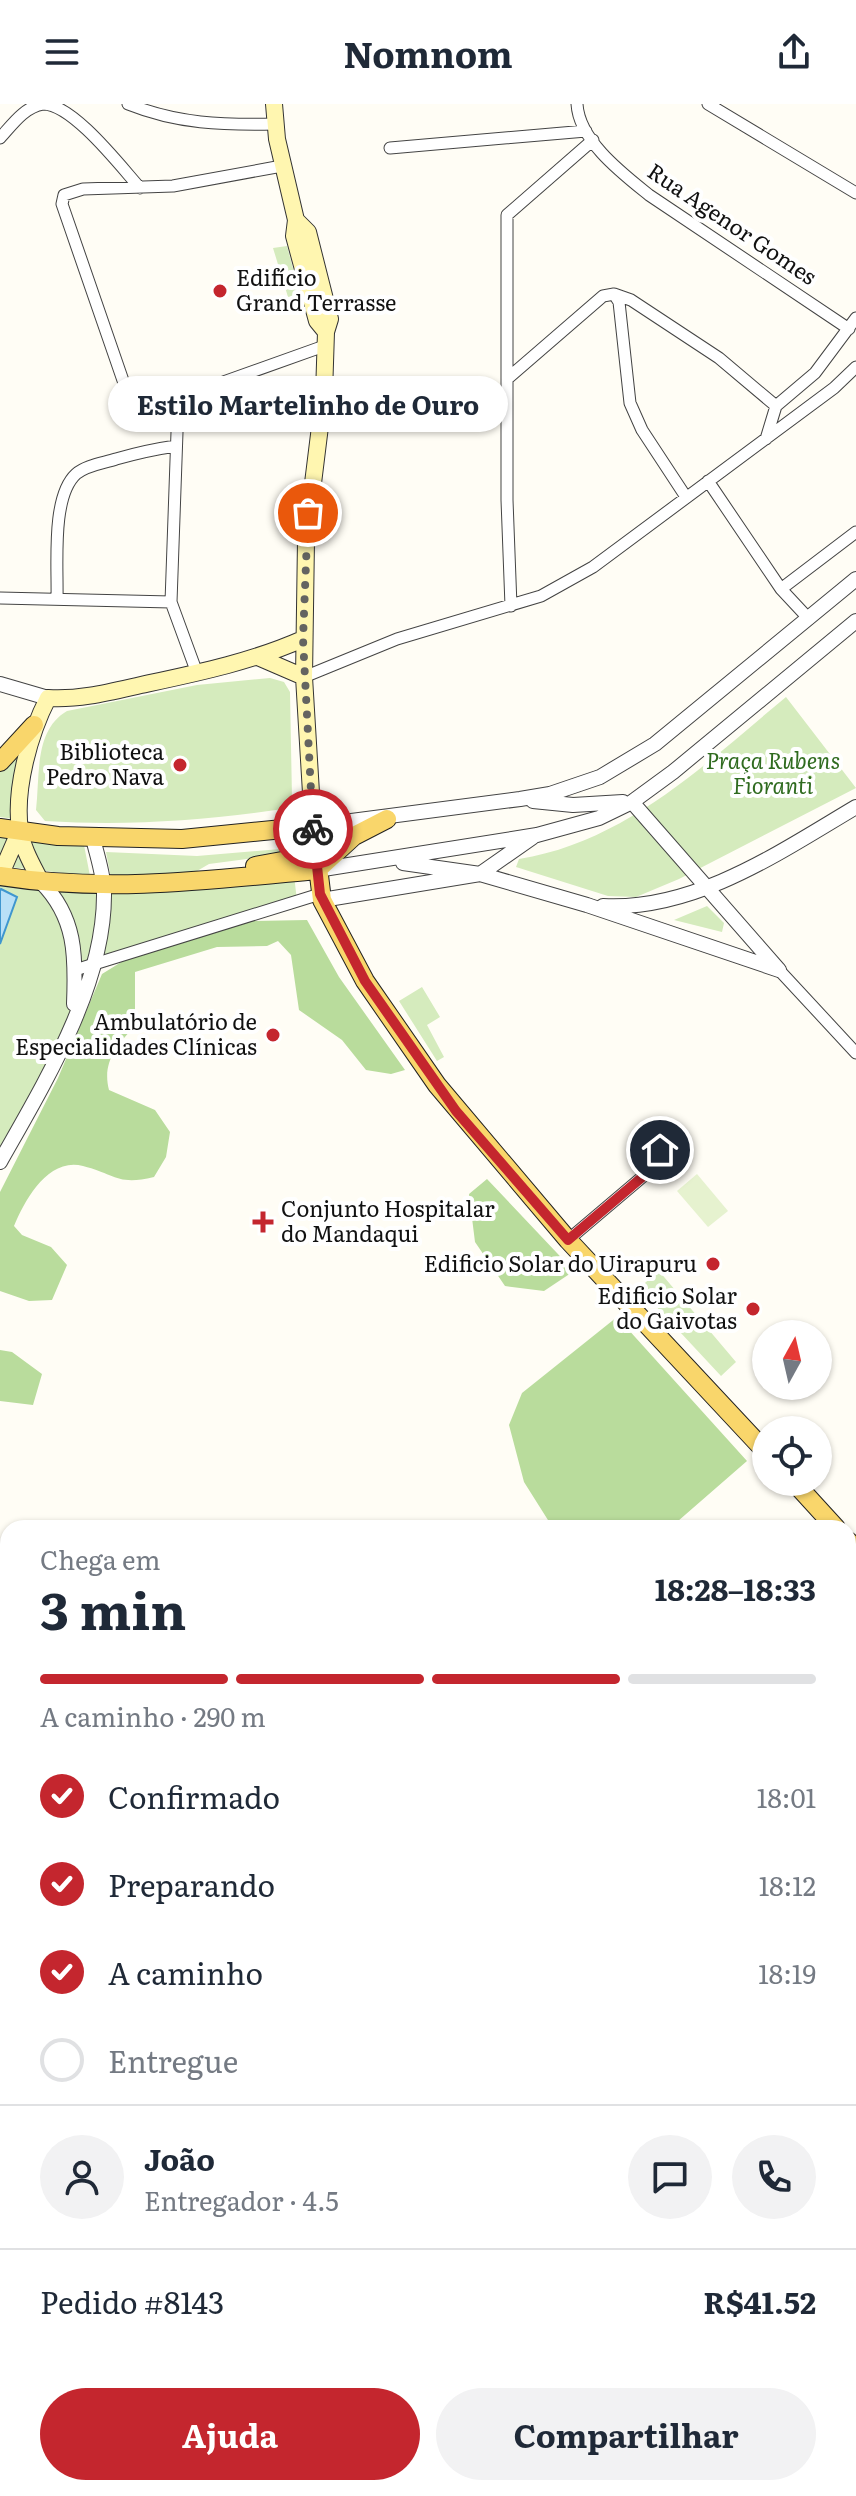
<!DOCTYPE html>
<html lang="pt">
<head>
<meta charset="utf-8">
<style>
	:root { --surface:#fff; --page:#f2f2f3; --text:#1f2937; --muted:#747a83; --line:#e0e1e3; --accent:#c4262e }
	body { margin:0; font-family:Literata,serif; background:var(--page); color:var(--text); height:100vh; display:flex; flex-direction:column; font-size:30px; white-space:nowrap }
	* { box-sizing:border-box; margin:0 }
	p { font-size:26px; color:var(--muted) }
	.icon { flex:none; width:44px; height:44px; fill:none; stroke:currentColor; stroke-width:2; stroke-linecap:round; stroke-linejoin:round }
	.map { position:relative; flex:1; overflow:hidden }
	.panel { position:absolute; left:0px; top:1416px; width:856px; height:976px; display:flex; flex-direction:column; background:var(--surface); border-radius:24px 24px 0 0; box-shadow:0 2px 6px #0004 }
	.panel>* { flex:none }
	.needle { width:52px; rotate:8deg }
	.buttons { position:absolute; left:752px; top:1216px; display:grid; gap:16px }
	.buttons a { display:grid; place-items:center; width:80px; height:80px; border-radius:50%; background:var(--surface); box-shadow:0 2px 6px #0004; font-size:40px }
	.pin { position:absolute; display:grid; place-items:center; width:68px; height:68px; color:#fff; margin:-34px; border:4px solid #fff; border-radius:50%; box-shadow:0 2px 8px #0007 }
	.courier { position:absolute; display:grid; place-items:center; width:80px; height:80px; margin:-40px; border:6px solid #c4262e; border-radius:50%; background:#fff; color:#222; box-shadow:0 2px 10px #0007 }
	.bubble { position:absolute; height:56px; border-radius:28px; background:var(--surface); box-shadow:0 2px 6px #0004; font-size:26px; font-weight:700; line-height:56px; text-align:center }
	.summary em { font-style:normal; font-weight:700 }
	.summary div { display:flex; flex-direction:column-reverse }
	.summary { display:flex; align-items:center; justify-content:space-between; height:136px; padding:0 40px }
	h1 { font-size:52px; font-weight:700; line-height:60px }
	.bar { display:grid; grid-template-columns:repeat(4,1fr); gap:12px 8px; align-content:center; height:96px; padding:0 40px }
	.bar i { height:10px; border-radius:6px; background:var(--line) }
	.bar .active { background:var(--accent) }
	.bar p { grid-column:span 4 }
	.line { display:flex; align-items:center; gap:20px; padding:0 40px; border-top:2px solid var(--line) }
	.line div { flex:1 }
	.round { display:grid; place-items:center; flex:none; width:84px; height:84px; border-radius:42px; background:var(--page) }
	ol { padding:0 40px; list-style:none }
	li { display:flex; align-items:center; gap:24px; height:88px }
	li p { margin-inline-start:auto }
	li .icon { padding:8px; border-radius:50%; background:var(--accent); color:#fff; stroke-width:4 }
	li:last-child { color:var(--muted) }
	li i { width:44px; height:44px; border:4px solid var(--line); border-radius:50% }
	.button { display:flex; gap:16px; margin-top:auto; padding:16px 40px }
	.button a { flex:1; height:92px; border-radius:48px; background:var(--accent); color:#fff; font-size:32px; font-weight:700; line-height:92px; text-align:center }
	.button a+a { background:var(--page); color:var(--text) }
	header { display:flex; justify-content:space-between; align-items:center; height:104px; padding:0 40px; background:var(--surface); font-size:36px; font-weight:700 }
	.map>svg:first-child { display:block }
</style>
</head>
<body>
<header><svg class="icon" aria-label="menu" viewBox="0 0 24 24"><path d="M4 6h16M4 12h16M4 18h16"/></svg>Nomnom<svg class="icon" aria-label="share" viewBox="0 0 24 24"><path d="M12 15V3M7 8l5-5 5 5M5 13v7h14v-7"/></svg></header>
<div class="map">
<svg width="856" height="2392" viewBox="0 0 856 2392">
	<rect width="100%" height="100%" fill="#fffdf5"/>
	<path fill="#d5ebbd" d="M287,142L300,190L288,193L273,144Z
		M270,574L284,578L290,588L292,694L283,705C204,717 125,722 45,717L36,706C40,672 34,626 67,607L197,581Z
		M786,593L856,684L679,775L636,793L608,792L516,763L519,755C626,738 706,659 786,593Z
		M21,646L15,715L0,713V667Z
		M0,730L84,741L90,772L0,762Z
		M292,744V749L209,760L185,774H111L106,748L197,752Z
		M294,771L297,797L93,861L73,916L0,1058V772Z
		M707,802L724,819L722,828L674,816Z
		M422,883L440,913L427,921L444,953L437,957L399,897Z
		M659,1167L736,1258L721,1272L639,1184Z"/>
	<path fill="#b9dc9c" d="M307,816L339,873L405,966L391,970L366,966L342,936L299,906L291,851L278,837L267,842L217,843L135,868V922C116,942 102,959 109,986L155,1006L170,1028L166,1053L154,1073C117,1082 115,1070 83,1062C48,1053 25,1096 14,1122L22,1131L51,1143L67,1161L52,1196L29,1197L0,1187V1088L58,974L102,870L123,857L252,817Z
		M487,1075L574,1167L544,1187L505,1182L475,1138L469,1090Z
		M617,1213L747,1357L670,1424H553L524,1378L509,1321L522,1289Z
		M0,1246L12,1248L42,1270L33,1301L0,1297Z"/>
	<path fill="#e6f2cf" d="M697,1070L728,1107L708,1123L677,1087Z"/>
	<path fill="#b9e0f7" stroke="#3f96cf" stroke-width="2" d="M1,785L17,793L0,840V787Z"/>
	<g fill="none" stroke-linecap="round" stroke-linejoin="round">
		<g stroke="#444" stroke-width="13">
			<path id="minor" d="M128,0C178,20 222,21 275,20
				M577,0C579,37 623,70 649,91L849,225
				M708,0L856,89
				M0,34C12,21 24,3 43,0C73,0 121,63 140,84
				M390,44L586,27
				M614,190L631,196L719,254L776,302
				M507,275L603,192L614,190L619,198L630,299L642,326L686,393
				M128,291L62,100L64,91L83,85L173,82L282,62
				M766,335L776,302L815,269L856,214
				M708,377L781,485L809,515
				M781,485L856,428
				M0,494L171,498
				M57,495C58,462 51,393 76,370C86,361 104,359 116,355C137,349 155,345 176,342
				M511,502L507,396V111L593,36
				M197,569L171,498L178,300L184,292L327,241
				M304,573L397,535L541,492L593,463L834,284L856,263
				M75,866L320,790
				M779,866L856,949
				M568,1136L660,1058V1046L645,1029
				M0,1642H8
				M848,1757L856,1766
				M0,1943L8,1944
				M848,1967L856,1970
				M848,2114L856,2115
				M848,2292H856
				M740,2384L757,2392
				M403,2392L409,2384"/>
		</g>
		<g stroke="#444" stroke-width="16">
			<path id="tertiary" d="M0,580L48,594
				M533,697L573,701L623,698
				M632,698L779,866
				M313,722L520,695L550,690L600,673L655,640L856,475
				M403,759L480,770L533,733
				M317,766L537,731L599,714L632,698L673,668L856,517
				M41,778C76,813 76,852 74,900
				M322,796L480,770L587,801L779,866
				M603,802C695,807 780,748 856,703
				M0,1058C44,980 105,881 104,789C104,771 97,752 93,734
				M0,2268L8,2288
				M49,2384L52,2392"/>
		</g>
		<g stroke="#333" stroke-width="18">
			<path id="secondary" d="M274,0L277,35L296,116L294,132L317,217L326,228
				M296,116L308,128L330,215L326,228L324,290L306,436L304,573L313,722
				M260,554L304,573
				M0,772L20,726
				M41,778C33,762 22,744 20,726C14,685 30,629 48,594C80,596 110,588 141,581C197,569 251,558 303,535"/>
		</g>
		<g stroke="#222" stroke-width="20">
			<path id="primary" d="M0,658L34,621
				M0,724L58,732L182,735L313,722L322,796L365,877L437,981L568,1136L766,1348
				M255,762L315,751
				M317,766L354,732L387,715
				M0,772C106,789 211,776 317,766
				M794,1378L836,1424
				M848,1437L856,1446"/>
		</g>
		<use href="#minor" stroke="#fff" stroke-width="11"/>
		<use href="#tertiary" stroke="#fff" stroke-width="14"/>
		<use href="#secondary" stroke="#fff6b0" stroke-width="16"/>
		<use href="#primary" stroke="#f9d66b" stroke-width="18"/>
	</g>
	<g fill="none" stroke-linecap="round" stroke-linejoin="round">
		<path stroke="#646461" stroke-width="8" stroke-dasharray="0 14.4" d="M308,409L303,535L313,725"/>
		<path stroke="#c4262e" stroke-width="10" d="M313,725L320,790L365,877L456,1007L568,1136L660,1058V1046"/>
	</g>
	<g fill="#c4262e" stroke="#fff" stroke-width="3">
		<circle cx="220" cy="187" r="8"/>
		<circle cx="180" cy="661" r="8"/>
		<circle cx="273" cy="931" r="8"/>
		<path d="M259 1106h8v8h8v8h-8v8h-8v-8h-8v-8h8z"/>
		<circle cx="713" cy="1160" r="8"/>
		<circle cx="753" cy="1205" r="8"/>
	</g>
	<g text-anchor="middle" stroke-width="8" stroke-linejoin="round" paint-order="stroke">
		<g font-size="22" fill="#111" stroke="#fff">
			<text transform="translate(732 120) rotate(34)" y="8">Rua Agenor Gomes</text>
		</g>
		<g font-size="22" fill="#111" stroke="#fff" text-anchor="end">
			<text x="236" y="182" text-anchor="start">Edifício<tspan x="236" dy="25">Grand Terrasse</tspan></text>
			<text x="164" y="656">Biblioteca<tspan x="164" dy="25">Pedro Nava</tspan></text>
			<text x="257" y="926">Ambulatório de<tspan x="257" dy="25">Especialidades Clínicas</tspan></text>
			<text x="281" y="1113" text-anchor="start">Conjunto Hospitalar<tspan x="281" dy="25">do Mandaqui</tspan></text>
			<text x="697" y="1168">Edificio Solar do Uirapuru</text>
			<text x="737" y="1200">Edificio Solar<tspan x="737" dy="25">do Gaivotas</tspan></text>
		</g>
		<g font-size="22" font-style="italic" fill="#2f6b1f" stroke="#fff">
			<text x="773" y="665">Praça Rubens<tspan x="773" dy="25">Fioranti</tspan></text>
		</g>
	</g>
</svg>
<div class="buttons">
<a><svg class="needle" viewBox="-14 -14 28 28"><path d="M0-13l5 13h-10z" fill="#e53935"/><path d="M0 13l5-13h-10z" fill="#747a83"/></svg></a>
<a><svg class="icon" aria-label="locate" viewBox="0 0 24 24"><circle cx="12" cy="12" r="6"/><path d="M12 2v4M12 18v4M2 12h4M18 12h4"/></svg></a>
</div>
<div class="pin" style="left:308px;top:409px;background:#ea580c"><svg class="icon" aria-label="bag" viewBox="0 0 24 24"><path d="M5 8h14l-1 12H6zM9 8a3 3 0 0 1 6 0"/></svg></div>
<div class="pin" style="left:660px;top:1046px;background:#1f2937"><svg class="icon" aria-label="home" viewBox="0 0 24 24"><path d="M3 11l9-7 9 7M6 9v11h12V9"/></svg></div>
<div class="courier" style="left:313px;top:725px"><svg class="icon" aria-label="bike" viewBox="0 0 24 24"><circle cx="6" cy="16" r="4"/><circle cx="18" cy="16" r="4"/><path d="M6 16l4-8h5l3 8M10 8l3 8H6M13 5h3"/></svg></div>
<div class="bubble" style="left:108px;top:272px;width:400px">Estilo Martelinho de Ouro</div>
<section class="panel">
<div class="summary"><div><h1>3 min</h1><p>Chega em</p></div><em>18:28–18:33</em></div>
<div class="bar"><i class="active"></i><i class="active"></i><i class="active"></i><i></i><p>A caminho · 290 m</p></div>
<ol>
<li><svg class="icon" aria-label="check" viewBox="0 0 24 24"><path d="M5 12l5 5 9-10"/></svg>Confirmado<p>18:01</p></li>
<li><svg class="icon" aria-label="check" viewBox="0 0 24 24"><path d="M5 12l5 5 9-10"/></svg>Preparando<p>18:12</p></li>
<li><svg class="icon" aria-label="check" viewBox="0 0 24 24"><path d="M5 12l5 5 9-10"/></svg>A caminho<p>18:19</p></li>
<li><i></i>Entregue</li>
</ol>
<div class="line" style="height:144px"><a class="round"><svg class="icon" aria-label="person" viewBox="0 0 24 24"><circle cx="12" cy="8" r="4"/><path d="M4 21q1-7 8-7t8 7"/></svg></a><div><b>João</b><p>Entregador · 4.5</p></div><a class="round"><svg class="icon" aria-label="chat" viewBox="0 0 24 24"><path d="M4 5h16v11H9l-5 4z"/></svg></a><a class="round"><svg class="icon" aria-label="phone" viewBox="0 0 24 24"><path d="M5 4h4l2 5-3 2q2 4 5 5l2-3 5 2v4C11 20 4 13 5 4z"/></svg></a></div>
<div class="line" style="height:104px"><div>Pedido #8143</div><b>R$41.52</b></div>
<div class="button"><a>Ajuda</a><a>Compartilhar</a></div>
</section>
</div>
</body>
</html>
